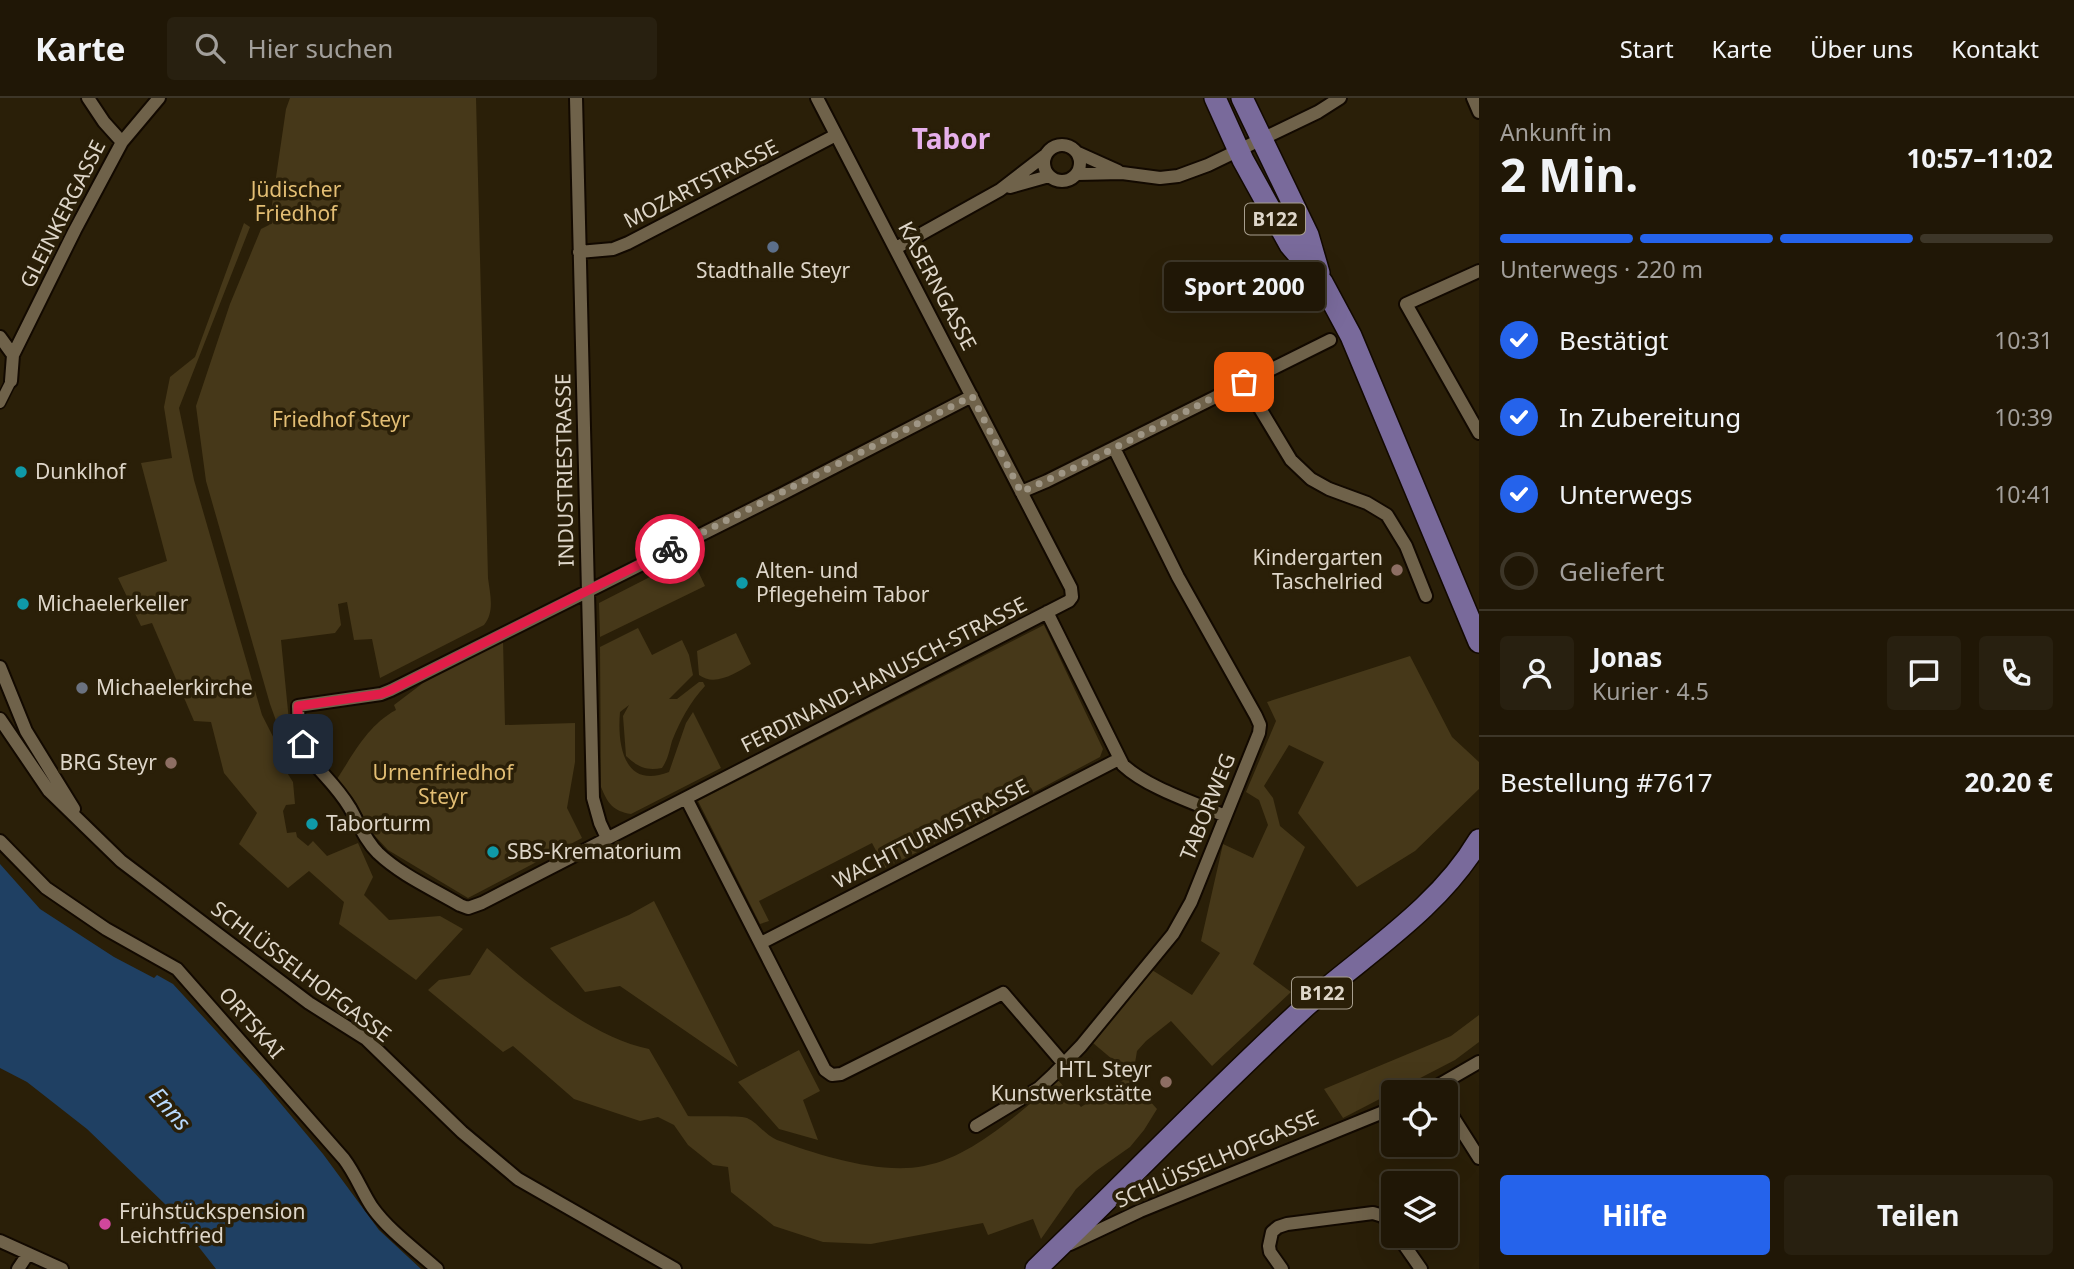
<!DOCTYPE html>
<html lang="de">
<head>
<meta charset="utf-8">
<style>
	:root { --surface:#201706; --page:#282010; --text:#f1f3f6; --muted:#a29f9b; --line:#3d3628; --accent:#2563eb }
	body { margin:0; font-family:"Noto Sans",sans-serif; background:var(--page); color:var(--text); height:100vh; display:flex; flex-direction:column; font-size:26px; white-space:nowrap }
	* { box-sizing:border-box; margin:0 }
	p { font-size:23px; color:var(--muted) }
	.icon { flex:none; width:38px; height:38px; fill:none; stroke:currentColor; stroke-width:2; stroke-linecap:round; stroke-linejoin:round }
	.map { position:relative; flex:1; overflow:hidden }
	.drawer { display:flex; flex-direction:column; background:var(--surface); width:595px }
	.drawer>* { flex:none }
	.buttons { position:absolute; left:1381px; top:982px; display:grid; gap:14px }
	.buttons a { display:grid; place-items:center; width:77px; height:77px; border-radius:7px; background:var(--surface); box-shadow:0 7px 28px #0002,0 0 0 2px var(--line); font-size:35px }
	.pin { position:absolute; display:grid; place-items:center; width:60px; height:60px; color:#fff; margin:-30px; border-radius:14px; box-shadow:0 4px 10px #0006 }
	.courier { position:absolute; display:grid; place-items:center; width:70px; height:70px; margin:-35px; border:5px solid #e11d48; border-radius:50%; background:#fff; color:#222; box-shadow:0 2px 9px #0007 }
	.bubble { position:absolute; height:49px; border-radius:7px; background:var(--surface); box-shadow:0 7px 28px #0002,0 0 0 2px var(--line); font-size:23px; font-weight:700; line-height:49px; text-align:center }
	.headline em { font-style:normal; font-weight:700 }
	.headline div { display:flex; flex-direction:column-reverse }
	.headline { display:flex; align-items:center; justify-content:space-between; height:119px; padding:0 21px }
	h1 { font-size:46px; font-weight:700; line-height:52px }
	.bar { display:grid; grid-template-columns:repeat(4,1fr); gap:10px 7px; align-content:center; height:84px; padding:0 21px }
	.bar i { height:9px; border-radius:5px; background:var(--line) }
	.bar .active { background:var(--accent) }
	.bar p { grid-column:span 4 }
	.line { display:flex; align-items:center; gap:18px; padding:0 21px; border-top:2px solid var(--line) }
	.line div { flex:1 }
	.round { display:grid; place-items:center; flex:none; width:74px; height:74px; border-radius:7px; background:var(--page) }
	ol { padding:0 21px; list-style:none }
	li { display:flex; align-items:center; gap:21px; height:77px }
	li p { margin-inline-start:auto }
	li .icon { padding:7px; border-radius:50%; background:var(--accent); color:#fff; stroke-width:4 }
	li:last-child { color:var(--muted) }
	li i { width:38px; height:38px; border:4px solid var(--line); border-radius:50% }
	.button { display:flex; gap:14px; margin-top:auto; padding:14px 21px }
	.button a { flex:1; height:80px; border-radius:7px; background:var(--accent); color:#fff; font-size:28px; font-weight:700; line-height:80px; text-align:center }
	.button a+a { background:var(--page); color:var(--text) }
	header { display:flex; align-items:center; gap:42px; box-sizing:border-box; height:98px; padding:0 35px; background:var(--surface); border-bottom:2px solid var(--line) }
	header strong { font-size:33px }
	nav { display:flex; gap:38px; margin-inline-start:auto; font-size:24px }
	.search { width:490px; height:63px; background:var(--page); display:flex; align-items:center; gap:18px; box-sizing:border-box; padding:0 24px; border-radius:7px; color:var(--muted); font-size:26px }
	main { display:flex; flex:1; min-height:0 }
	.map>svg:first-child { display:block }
</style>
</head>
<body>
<header>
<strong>Karte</strong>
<div class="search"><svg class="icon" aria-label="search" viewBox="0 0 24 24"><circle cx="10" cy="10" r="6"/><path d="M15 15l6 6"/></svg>Hier suchen</div>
<nav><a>Start</a><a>Karte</a><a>Über uns</a><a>Kontakt</a></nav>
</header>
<main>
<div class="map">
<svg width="1479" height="1171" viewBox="0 0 1479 1171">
	<rect width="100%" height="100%" fill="#2a1f08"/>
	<path fill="#463819" d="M290,0H476L488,480C490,496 495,514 484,527L380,580L372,541L354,542L347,504L338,506L341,527L335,535L281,542L290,633L301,665L300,666L279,631L270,606L206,383L196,308L230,206L261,131L269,127L286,11Z
		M244,125L250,129L179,310L194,382L262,617L287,666L286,673L293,684L295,706L286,707L283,713L287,735L296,734L297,739L308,748L313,743L327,758L358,745L373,779L364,797L389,822L440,818L463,831L416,882L339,826L344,804L309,773L288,790L239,746L257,715L224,675L211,624L194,623L152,525L141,528L118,480L167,463L141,365L172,360L164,309L170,279L195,259Z
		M691,458L705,488L600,539L599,505Z
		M1044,527L1103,651L1100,659L980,723L885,770L872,745L759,803L769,823L760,826L698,703Z
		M638,530L652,557L682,542L689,557L693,577L669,601H677L699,584H703L705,588C690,604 680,623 672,643C669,654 668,661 662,670C646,673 638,669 626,658L623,618L629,607L620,614C617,647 624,692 669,674L686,625L693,614L721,670L631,716C613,713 608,706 601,689L600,549Z
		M736,535L751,566C736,575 715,589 699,577L697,553Z
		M503,542L505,627L575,625V664L567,710L582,740L468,800L388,752L374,737L353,700L337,681C354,655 368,627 396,612L394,607L423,585Z
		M1410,558L1452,639L1479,664V691L1415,753L1357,789L1298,715L1324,664L1289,647L1264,688L1273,700L1280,728L1305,749L1253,866L1291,894L1212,968L1171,923L1146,943L1137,953L1132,983L1157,1011L1144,1032L1130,1049L1096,1073L1076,1091L1041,1141L1033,1121L988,1137L983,1125L871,1146L823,1144L774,1128L731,1094L728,1069L713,1067L688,1047L674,1027L658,1019L640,1023L574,1001L513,948L503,954L428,892L439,882L470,877L487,850C530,887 592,940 649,951L688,1018C699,1019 738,1017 747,1020C758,1025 765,1037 777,1042C819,1057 880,1077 924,1068C973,1059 1021,1013 1058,982L1081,1009L1131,977L1093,945L1152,872L1192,897L1220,855L1201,843L1223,746L1253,760L1268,727L1259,702L1246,694L1276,623L1267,604Z
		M654,803L738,969L620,888L585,894L550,850L629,817Z
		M1479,917V944L1455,962L1343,1020L1324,991L1451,938Z
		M799,952L820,993L803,1002L818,1042L779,1031L738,984Z"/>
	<path fill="#1f4063" d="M0,766L40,811L114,859L154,880L157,877L173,886L261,982L323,1056L379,1132L421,1171H216L166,1107L87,1031L27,984L0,970Z"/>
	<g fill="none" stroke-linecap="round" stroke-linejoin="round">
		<g stroke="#120900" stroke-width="13">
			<path id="pedestrian" d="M0,305L11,283"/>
		</g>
		<g stroke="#120900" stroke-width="16">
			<path id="minor" d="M88,0L104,24L122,44
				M576,0L593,700L600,725L607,740
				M817,0L1071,490L1072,499L1069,503L482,805L468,810L460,807C433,791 401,777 378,755C365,742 359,726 350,710C324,667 298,668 298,608L381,596L391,592L784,395L972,298
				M1473,0L1479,14
				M1044 65a18 18 0 1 1 36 0a18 18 0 1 1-36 0Z
				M1078,55L1118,73
				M1077,76L1122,75L1160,80L1178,78L1208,67L1318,14L1340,0
				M1010,89L1049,78
				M896,150L1000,92L1044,58
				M579,154L613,151L628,145L836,37
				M1479,173L1406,206L1479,335
				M0,239L13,257
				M11,283L13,257L75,132L122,44L159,0
				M1244,284L1291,362L1311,381L1329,391L1367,405L1387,417L1406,448L1426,498
				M1021,394L1047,383L1330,242
				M1047,514L1123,667C1148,690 1193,704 1225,718
				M0,569L26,633L74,711
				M0,621L49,693L121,763L309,905L366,941L462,1034L518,1081L675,1171
				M686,700L825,972L832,977L841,976L1003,895L1064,966
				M0,743L46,790L106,831L177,871L344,1061C356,1077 362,1094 372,1109C389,1133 416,1152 437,1171
				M761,845L1119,661
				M1427,994L1479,964
				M1446,1008L1479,1060
				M976,1028L1039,990L1053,977L1081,948L1173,836L1191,804L1259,635L1260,627L1256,618L1178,479L1114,350
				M1398,1138L1421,1171
				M0,1143L62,1171
				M1070,1146L1140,1113L1393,1010
				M18,1171L28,1156
				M1282,1171L1270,1154L1269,1148L1272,1134L1278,1129L1287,1126L1373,1115L1383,1118L1393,1131"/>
		</g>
		<g stroke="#120900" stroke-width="24">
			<path id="primary" d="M1215,0L1243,62L1290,147L1322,184L1351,238L1479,544
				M1242,0L1308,137L1319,175
				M1036,1171C1127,1084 1214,992 1307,907C1366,855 1438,811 1479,742"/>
		</g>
		<use href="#pedestrian" stroke="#6f624a" stroke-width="10"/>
		<use href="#minor" stroke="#6f624a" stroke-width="12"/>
		<use href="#primary" stroke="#796a9b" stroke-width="21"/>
	</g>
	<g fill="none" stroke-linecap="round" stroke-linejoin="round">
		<path stroke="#9f9685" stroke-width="7" stroke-dasharray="0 12.6" d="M670,451L972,298L1021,394L1091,362L1244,284"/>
		<path stroke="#e11d48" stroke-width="9" d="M303,646L298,627V608L381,596L391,592L670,451"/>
	</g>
	<circle fill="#5c6f8a" stroke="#2a1f08" stroke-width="2.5" cx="773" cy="149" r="7"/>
	<g fill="#0f9aa8" stroke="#2a1f08" stroke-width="2.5">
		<circle cx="21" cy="374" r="7"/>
		<circle cx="742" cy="485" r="7"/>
		<circle cx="23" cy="506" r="7"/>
		<circle cx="312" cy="726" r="7"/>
		<circle cx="493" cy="754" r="7"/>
	</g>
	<g fill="#8d6e63" stroke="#2a1f08" stroke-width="2.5">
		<circle cx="1397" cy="472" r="7"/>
		<circle cx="171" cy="665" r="7"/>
		<circle cx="1166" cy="984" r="7"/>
	</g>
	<circle fill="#6b7280" stroke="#2a1f08" stroke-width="2.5" cx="82" cy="590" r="7"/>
	<circle fill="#d1479c" stroke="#2a1f08" stroke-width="2.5" cx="105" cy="1126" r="7"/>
	<g text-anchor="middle" stroke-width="7" stroke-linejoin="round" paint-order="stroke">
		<g fill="#2a1f08" stroke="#a89f8f" stroke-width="2">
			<rect x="1245" y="105.5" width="60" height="31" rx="5"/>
			<rect x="1292" y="879.5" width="60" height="31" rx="5"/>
		</g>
		<g font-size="19" font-weight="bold" fill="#ded6c9">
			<text x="1275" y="128">B122</text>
			<text x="1322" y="902">B122</text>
		</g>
		<g font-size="21" fill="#ded6c9" stroke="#2a1f08">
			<text transform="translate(701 86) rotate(-27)" y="7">MOZARTSTRASSE</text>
			<text transform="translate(63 116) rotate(-63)" y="7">GLEINKERGASSE</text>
			<text transform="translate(937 188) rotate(62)" y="7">KASERNGASSE</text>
			<text transform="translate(565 372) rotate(-91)" y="7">INDUSTRIESTRASSE</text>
			<text transform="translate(884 577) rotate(-27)" y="7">FERDINAND-HANUSCH-STRASSE</text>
			<text transform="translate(1208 709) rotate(-68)" y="7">TABORWEG</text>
			<text transform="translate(931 736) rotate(-27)" y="7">WACHTTURMSTRASSE</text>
			<text transform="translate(301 874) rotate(37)" y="7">SCHLÜSSELHOFGASSE</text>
			<text transform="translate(251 925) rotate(49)" y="7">ORTSKAI</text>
			<text transform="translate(1217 1061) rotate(-23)" y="7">SCHLÜSSELHOFGASSE</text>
		</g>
		<g font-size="21" fill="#e3be74" stroke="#2a1f08">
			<text x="296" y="99">Jüdischer<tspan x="296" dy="24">Friedhof</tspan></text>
			<text x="341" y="329">Friedhof Steyr</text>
			<text x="443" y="682">Urnenfriedhof<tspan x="443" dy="24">Steyr</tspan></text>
		</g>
		<g font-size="21" fill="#ded6c9" stroke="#2a1f08" text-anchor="start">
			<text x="773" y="180" text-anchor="middle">Stadthalle Steyr</text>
			<text x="35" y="381">Dunklhof</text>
			<text x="1383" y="467" text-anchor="end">Kindergarten<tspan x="1383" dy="24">Taschelried</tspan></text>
			<text x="756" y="480">Alten- und<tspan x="756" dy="24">Pflegeheim Tabor</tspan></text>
			<text x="37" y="513">Michaelerkeller</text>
			<text x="96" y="597">Michaelerkirche</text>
			<text x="157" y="672" text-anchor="end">BRG Steyr</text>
			<text x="326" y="733">Taborturm</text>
			<text x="507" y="761">SBS-Krematorium</text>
			<text x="1152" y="979" text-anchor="end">HTL Steyr<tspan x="1152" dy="24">Kunstwerkstätte</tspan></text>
			<text x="119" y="1121">Frühstückspension<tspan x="119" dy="24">Leichtfried</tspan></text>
		</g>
		<g font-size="23" font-style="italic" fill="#b8d9fd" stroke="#2a1f08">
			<text transform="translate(170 1011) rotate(48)" y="8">Enns</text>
		</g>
		<g font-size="28" font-weight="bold" fill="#e6b0eb" stroke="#2a1f08">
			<text x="951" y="51">Tabor</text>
		</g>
	</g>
</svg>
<div class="buttons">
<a><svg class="icon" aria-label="locate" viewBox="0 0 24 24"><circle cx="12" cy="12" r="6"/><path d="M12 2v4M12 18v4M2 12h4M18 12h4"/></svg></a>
<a><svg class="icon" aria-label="layers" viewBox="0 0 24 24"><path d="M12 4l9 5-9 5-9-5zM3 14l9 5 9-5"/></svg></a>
</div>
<div class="pin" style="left:1244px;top:284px;background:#ea580c"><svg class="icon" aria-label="bag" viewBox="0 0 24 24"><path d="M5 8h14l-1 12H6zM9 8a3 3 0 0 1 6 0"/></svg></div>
<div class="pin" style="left:303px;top:646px;background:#1f2937"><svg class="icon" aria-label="home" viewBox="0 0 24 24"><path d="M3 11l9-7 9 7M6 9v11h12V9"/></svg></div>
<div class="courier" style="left:670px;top:451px"><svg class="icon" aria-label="bike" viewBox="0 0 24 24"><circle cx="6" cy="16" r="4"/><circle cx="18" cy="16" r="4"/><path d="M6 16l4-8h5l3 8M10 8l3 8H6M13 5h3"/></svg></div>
<div class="bubble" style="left:1164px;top:164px;width:161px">Sport 2000</div>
</div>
<section class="drawer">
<div class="headline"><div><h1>2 Min.</h1><p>Ankunft in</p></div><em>10:57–11:02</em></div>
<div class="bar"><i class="active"></i><i class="active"></i><i class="active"></i><i></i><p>Unterwegs · 220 m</p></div>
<ol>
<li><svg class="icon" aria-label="check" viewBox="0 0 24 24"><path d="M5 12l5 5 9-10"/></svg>Bestätigt<p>10:31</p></li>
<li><svg class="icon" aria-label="check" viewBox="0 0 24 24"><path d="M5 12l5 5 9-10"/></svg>In Zubereitung<p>10:39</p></li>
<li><svg class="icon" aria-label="check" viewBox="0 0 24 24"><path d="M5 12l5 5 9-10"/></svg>Unterwegs<p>10:41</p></li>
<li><i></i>Geliefert</li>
</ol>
<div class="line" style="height:126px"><a class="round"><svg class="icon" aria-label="person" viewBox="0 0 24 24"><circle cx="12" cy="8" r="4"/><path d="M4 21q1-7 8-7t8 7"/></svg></a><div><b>Jonas</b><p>Kurier · 4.5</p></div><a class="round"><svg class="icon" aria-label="chat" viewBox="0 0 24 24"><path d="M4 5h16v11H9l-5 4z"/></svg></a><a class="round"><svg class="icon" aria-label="phone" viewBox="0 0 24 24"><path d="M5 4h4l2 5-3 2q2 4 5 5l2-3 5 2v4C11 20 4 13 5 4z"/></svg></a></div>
<div class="line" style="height:91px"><div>Bestellung #7617</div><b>20.20 €</b></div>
<div class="button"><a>Hilfe</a><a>Teilen</a></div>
</section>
</main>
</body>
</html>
